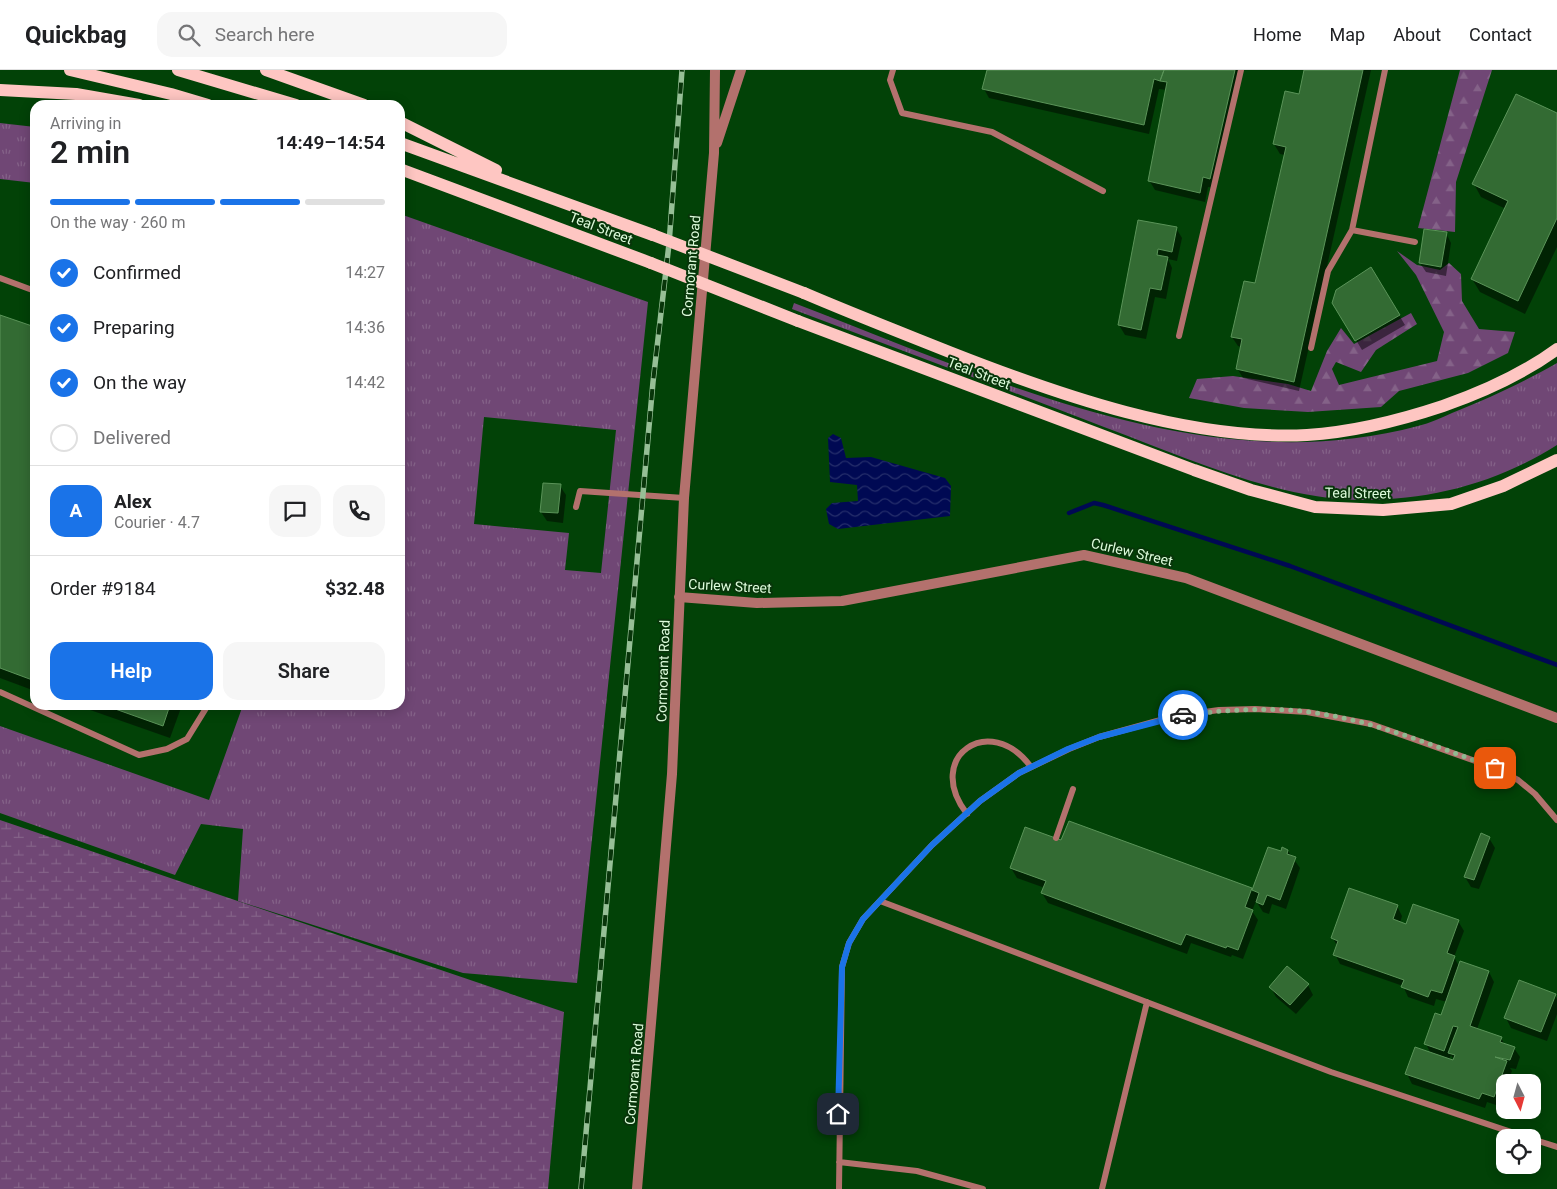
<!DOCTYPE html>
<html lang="en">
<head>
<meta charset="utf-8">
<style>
	:root { --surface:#fff; --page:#f6f6f6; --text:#202124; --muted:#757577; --line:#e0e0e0; --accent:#1a73e8 }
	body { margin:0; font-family:Roboto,sans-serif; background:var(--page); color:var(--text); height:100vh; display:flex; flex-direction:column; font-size:19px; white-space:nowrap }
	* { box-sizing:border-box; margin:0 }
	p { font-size:16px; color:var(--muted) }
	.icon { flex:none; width:28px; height:28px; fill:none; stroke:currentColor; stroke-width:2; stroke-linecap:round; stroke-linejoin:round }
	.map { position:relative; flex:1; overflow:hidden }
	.sheet { position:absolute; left:30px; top:30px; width:375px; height:610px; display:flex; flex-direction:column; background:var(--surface); border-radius:15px; box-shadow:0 2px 12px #0003 }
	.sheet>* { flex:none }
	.needle { width:32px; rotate:174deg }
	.buttons { position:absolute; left:1496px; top:1004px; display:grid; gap:10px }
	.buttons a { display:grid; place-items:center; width:45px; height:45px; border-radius:10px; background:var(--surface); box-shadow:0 2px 12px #0003; font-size:25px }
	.pin { position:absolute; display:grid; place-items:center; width:42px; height:42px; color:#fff; margin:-21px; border-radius:10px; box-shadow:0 2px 8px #0006 }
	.courier { position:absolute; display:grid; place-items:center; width:50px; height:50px; margin:-25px; border:4px solid #1a73e8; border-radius:50%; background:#fff; color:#222; box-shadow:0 1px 6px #0007 }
	.headline em { font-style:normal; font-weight:600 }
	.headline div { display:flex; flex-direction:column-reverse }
	.headline { display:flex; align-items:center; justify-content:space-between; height:85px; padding:0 20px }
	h1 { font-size:32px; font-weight:600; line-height:38px }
	.bar { display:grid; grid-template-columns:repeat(4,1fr); gap:8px 5px; align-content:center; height:60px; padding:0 20px }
	.bar i { height:6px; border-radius:4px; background:var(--line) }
	.bar .selected { background:var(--accent) }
	.bar p { grid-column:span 4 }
	.line { display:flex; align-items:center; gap:12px; padding:0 20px; border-top:1px solid var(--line) }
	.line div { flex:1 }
	.round { display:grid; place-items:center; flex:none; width:52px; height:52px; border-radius:15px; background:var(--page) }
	ol { padding:0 20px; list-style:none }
	li { display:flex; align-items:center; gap:15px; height:55px }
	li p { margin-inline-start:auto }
	li .icon { padding:5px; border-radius:50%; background:var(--accent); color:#fff; stroke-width:4 }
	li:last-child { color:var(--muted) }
	li i { width:28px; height:28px; border:2px solid var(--line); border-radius:50% }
	.cta { display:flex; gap:10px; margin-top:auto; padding:10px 20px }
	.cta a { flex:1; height:58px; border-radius:15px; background:var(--accent); color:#fff; font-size:20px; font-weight:600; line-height:58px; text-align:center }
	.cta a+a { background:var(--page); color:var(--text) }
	header { display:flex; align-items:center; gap:30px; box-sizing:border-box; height:70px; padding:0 25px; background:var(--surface); border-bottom:1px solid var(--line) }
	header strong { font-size:24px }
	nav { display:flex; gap:28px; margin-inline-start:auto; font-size:18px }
	.search { width:350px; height:45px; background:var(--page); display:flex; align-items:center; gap:12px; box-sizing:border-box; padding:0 18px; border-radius:15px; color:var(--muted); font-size:19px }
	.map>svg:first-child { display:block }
</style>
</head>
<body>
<header>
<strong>Quickbag</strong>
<div class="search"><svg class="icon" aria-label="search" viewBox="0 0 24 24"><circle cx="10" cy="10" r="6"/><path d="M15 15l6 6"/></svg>Search here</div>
<nav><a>Home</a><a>Map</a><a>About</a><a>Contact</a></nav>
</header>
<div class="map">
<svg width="1557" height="1119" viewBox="0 0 1557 1119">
	<defs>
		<pattern id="grass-tufts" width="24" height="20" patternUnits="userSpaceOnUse" patternTransform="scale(1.25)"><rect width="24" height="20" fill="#704775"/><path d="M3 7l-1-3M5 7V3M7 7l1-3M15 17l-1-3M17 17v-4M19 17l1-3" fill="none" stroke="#846288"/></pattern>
		<pattern id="forest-firs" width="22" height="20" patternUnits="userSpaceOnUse" patternTransform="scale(1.25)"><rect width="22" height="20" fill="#704775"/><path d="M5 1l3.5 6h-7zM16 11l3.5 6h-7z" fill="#846288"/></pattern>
		<pattern id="wetland-marsh" width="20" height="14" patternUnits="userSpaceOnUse" patternTransform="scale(1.25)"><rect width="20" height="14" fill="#704775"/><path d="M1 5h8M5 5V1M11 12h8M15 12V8" fill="none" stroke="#846288"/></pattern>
		<pattern id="water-waves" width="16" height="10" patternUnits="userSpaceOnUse" patternTransform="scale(1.25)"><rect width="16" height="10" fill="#000953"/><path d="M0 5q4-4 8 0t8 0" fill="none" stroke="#252e6b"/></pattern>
	</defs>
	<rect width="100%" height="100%" fill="#024207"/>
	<path fill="url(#grass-tufts)" fill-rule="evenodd" d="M0,53L35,57V113L0,109Z
		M400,144L648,232L577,913L463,903L238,831L243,759L201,754L175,805L0,743V656L209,730L243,635H400ZM484,347L616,360L601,503L565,500L569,463L474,454Z
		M794,233C989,307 1205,413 1418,356C1430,353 1441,348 1452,343C1490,328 1522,313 1557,293V375C1499,412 1433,430 1364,430C1277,430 1185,387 1104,357C1000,317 896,278 792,239Z"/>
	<path fill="url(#forest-firs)" d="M1460,0H1492L1456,112L1455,162L1418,158Z
		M1397,181L1417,195L1440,200L1449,193L1461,204L1462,231L1479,259L1515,262L1508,283L1468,303L1399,321L1381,337L1308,342L1244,338L1189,328L1197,309L1233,306L1288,314L1311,321L1327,281L1341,258L1354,274L1411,243L1417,254L1376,280L1361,302L1336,292L1332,299L1339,315L1437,291L1444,262L1416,205Z"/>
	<path fill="url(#wetland-marsh)" d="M0,750L564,942L548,1119H0Z"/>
	<path fill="url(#water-waves)" d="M833,364L841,368L846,388L871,387L945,408L951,416L950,446L838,459L829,454L826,439L832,433L858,431L857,415L830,412L828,368Z"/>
	<path fill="#0007" fill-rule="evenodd" d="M988,0H1242L1215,118L1208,117L1205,132L1155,120L1149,110L1167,20L1159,19L1149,64L989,28L984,19Z
		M1306,0H1371L1299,321L1243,308L1237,298L1242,277L1238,276L1232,267L1256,215L1285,85L1280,84L1274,74L1286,22L1300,26Z
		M1557,45V177L1525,244L1480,222L1472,209L1506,139L1481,127L1474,114Z
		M1139,151L1176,158L1182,168L1177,191L1168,189L1172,198L1166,229L1155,227L1146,269L1125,265L1119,255Z
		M1446,163L1451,173L1446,206L1426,202L1420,193Z
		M1371,199L1405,255L1362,280L1334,233Z
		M0,246L35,258V621L0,608Z
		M560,416L566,425L563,453L547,451L541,442Z
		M76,635H182L170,668Z
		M1489,768L1495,778L1479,819L1471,817L1465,807Z
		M1062,772L1251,820L1253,822L1268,778L1281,783L1288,781L1300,798L1286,839L1272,834L1269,844L1263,842L1256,831L1252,841L1258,850L1243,889L1232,885L1231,887L1191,873L1187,884L1048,833L1042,823L1045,818L1017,808L1011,798Z
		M1397,836L1402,846L1400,853L1406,855L1458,851L1464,861L1454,887L1459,896L1461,893L1489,902L1494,912L1477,959L1501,968L1505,975L1514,978L1520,987L1516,999L1510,998L1512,1001L1508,1012H1505V1020L1499,1036L1487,1032L1485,1038L1412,1014L1407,1004L1431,984L1426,974L1442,947L1447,932L1436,929L1434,936L1408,927L1403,916L1340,894L1335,884L1337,876L1333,868ZM1451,985L1455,992L1449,990Z
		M1308,915L1313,925L1296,944L1276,927L1271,918Z
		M1555,925L1557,929V944L1547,971L1511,958L1506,948Z"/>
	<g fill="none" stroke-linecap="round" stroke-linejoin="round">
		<path stroke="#000953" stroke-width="4.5" d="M1069,443L1094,433L1103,435L1290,496L1557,595"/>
	</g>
	<path fill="#336b33" stroke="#5b9459" d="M987,0H1164L1160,11L1154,9L1144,55L982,19Z
		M1164,0H1235L1210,109L1203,107L1200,123L1148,111L1167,12L1160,11Z
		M1304,0H1363L1294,312L1236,299L1242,269L1231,267L1244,211L1255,213L1286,77L1273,74L1285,21L1299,24Z
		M1516,24L1557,43V148L1518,231L1471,209L1508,131L1472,114Z
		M1138,150L1177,157L1172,182L1158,179L1157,185L1168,187L1161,220L1150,218L1141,260L1118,255Z
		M1424,159L1447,162L1441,197L1419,193Z
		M1371,197L1400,245L1355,271L1332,233L1336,220Z
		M0,245L35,257V611L0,598Z
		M543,413L561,414L558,443L540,442Z
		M104,635H170L163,656Z
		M1069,751L1252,818L1245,837L1253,840L1238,880L1227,876L1226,878L1186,864L1181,875L1041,823L1046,811L1010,798L1025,757L1061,770Z
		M1481,763L1490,767L1474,810L1464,807Z
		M1268,777L1281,781L1282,777L1288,780L1287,784L1296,787L1280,830L1267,825L1263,835L1256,832L1259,823L1252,820Z
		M1349,818L1398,835L1393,849L1406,854L1413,834L1459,850L1447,883L1455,886L1442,923L1431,920L1428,927L1401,917L1404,910L1333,885L1338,871L1331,868Z
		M1460,891L1489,901L1470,956L1502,967L1500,972L1515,977L1510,990L1495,987L1507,991L1494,1027L1482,1023L1479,1029L1405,1004L1415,977L1453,990L1455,985L1448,983L1458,957L1453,956L1444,981L1424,974L1435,943L1441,945Z
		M1287,896L1309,914L1290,935L1269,917Z
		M1519,910L1556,924L1541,962L1504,948Z"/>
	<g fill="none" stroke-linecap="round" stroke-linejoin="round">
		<path stroke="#b3716d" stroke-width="6" d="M893,0L890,10L902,43L992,62L1103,121
			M1352,160L1415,172
			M0,208L35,221
			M1179,266L1241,0
			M1311,278L1328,201L1352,160L1385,0
			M576,437L580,421L684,428
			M0,622L139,685L167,679L187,669L208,635
			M967,744C923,687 990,641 1031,697
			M1056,768L1073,719
			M880,831L1331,1002L1529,1068
			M1532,1069L1557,1077
			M839,1092L917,1101L983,1119
			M839,1119L842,897L849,873L863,849L932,775L980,731L1019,703L1069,679L1099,667L1175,646L1219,640L1255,639L1307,642L1371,654L1495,698L1518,710L1535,724L1557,750
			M1102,1119L1147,932"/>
		<path stroke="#b3716d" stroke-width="10" d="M717,73L741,0
			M679,527L757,533L842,531L1084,485L1186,508L1557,648
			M637,1119L672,704L684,428L714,83L715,0"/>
		<path stroke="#fec6c2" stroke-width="12" d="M70,0L171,24L208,35
			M178,0L296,35
			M266,0L364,35
			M0,20L76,24L139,35
			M400,52L496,100
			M400,73L653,165
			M400,99L651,193
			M804,223C853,244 902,263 952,283C1059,325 1190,371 1307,365C1355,362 1398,351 1443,336C1483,322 1523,304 1557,279
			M798,251L1194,400L1251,420L1315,437L1383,440L1451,434L1503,416L1557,390"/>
		<g stroke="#96bf96" stroke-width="5.5">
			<path id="rail" d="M581,1119L653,312L669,174L682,0"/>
		</g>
		<use href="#rail" stroke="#08350a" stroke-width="4" stroke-dasharray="11" stroke-linecap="butt"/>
		<path stroke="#fec6c2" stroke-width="12" d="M653,165L804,223
			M651,193L798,251"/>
	</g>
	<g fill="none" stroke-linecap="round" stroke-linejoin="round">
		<path stroke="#90ba91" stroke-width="5" stroke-dasharray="0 9" d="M1183,645C1225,640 1267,637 1309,642C1373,650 1434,676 1495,698"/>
		<path stroke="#1a73e8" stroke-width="6" d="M838,1044L842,897L849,873L863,849L932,775L980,731L1019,703L1068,679L1099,667L1183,645"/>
	</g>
	<g text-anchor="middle" stroke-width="4" stroke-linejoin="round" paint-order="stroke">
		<g font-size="14" fill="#ddfbdb" stroke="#08350a">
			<text transform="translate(601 158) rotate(21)" y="5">Teal Street</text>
			<text transform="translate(691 196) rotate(-85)" y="5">Cormorant Road</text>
			<text transform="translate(979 303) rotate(21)" y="5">Teal Street</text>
			<text transform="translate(1358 423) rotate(1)" y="5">Teal Street</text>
			<text transform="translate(1132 482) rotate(13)" y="5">Curlew Street</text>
			<text transform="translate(730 516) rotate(3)" y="5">Curlew Street</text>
			<text transform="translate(663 601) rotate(-88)" y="5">Cormorant Road</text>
			<text transform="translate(634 1004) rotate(-85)" y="5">Cormorant Road</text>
		</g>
	</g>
</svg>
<div class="buttons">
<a><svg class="needle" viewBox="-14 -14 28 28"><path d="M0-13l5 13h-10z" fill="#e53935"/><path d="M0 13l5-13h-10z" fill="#757577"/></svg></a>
<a><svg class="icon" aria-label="locate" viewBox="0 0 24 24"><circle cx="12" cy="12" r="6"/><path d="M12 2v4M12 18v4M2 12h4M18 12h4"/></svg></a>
</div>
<div class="pin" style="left:1495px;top:698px;background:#ea580c"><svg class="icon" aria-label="bag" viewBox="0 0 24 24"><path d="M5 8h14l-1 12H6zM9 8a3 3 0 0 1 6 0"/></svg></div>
<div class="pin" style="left:838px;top:1044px;background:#1f2937"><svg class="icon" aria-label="home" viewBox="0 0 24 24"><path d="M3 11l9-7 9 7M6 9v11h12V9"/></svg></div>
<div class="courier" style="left:1183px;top:645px"><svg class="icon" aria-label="car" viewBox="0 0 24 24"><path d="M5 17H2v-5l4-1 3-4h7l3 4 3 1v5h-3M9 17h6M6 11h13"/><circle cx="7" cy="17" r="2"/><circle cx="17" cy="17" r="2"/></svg></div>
<section class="sheet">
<div class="headline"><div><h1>2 min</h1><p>Arriving in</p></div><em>14:49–14:54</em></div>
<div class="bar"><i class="selected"></i><i class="selected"></i><i class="selected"></i><i></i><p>On the way · 260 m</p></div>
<ol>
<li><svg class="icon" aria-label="check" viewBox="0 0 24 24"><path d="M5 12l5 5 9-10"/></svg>Confirmed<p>14:27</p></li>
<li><svg class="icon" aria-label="check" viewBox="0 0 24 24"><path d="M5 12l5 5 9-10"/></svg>Preparing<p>14:36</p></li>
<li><svg class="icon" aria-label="check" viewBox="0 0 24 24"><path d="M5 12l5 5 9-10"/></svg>On the way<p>14:42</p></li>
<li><i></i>Delivered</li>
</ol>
<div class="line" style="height:90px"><b class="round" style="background:var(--accent);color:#fff">A</b><div><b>Alex</b><p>Courier · 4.7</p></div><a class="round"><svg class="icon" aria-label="chat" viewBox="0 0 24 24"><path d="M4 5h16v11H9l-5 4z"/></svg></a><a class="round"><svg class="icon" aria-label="phone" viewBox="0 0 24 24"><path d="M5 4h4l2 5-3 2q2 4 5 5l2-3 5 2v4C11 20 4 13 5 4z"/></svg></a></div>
<div class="line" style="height:65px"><div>Order #9184</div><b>$32.48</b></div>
<div class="cta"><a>Help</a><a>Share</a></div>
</section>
</div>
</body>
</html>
